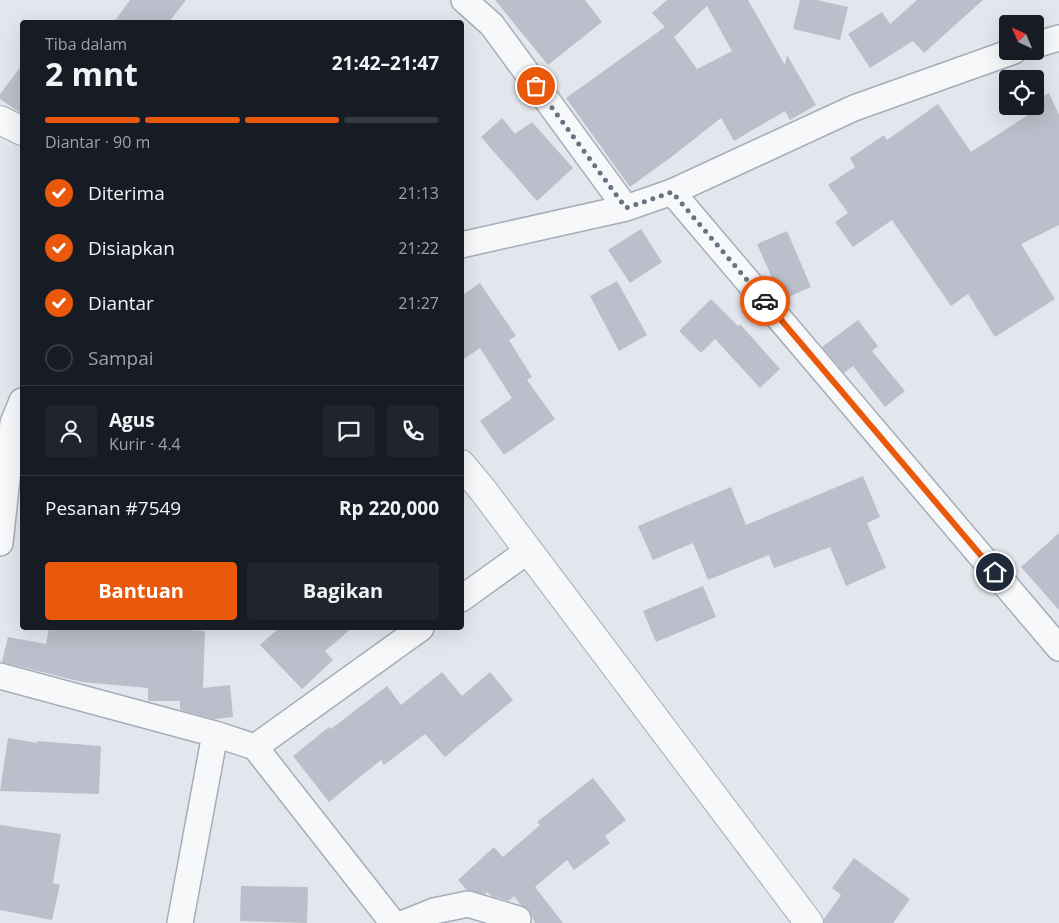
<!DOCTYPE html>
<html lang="id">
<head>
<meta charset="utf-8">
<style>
	:root { --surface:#171b24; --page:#20242c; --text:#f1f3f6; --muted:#9ea1a6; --line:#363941; --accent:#ea580c }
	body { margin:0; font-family:"Open Sans",sans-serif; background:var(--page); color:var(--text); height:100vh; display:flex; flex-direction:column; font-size:19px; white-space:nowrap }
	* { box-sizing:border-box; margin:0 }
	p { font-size:16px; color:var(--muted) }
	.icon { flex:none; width:28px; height:28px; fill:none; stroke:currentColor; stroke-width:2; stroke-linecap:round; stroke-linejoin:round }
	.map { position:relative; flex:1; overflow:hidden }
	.panel { position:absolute; left:20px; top:20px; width:444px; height:610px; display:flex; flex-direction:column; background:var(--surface); border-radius:5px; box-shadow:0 5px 20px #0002 }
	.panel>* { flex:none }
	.needle { width:32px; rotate:316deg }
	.controls { position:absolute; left:999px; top:15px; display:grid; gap:10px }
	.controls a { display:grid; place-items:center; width:45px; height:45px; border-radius:5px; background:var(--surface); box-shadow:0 5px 20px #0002; font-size:25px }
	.pin { position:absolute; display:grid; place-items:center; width:42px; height:42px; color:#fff; margin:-21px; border:2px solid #fff; border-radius:50%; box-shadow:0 1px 5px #0007 }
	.courier { position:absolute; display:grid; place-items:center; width:50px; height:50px; margin:-25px; border:4px solid #ea580c; border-radius:50%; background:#fff; color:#222; box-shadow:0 1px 6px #0007 }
	.summary em { font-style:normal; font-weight:700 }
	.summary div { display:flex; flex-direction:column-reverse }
	.summary { display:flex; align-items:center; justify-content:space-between; height:85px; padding:0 25px }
	h1 { font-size:32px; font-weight:700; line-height:38px }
	.bar { display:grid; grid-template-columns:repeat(4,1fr); gap:8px 5px; align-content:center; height:60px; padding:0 25px }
	.bar i { height:6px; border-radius:4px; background:var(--line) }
	.bar .selected { background:var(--accent) }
	.bar p { grid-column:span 4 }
	.line { display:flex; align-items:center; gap:12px; padding:0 25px; border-top:1px solid var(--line) }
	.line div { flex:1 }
	.round { display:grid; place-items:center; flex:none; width:52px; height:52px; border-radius:5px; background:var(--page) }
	ol { padding:0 25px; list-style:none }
	li { display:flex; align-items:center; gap:15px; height:55px }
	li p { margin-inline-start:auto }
	li .icon { padding:5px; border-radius:50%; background:var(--accent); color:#fff; stroke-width:4 }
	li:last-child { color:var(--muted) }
	li i { width:28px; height:28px; border:2px solid var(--line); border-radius:50% }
	.cta { display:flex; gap:10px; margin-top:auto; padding:10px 25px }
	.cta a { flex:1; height:58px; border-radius:5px; background:var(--accent); color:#fff; font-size:20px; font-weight:700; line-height:58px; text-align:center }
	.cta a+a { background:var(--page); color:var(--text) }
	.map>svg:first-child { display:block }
</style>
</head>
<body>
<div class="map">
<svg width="1059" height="923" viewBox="0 0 1059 923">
	<rect width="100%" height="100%" fill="#e3e6ed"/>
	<path fill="#babfcb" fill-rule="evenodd" d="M130,0H186L169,22H114Z
		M495,0H585L602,22L548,65Z
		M667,0H748L785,65L787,55L816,105L790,120L785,111L734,141L721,118L674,155L630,187L566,98L665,27L652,13ZM707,6L732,51L697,69L674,37Z
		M800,0H817L848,7L840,40L793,29Z
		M917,0H983L924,53L913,41L870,68L848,34L882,12L890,24Z
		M22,65V114L0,99V94Z
		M1049,93L1059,115V225L1021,244L1055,299L995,337L968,294L951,306L892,220L853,247L835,222L848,213L828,185L855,167L850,158L884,135L887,140L938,104L971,152L1034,111L1032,106H1035V100Z
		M502,118L515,134L532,122L573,168L537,201L481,137Z
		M641,229L662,262L630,283L608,250Z
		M787,231L811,287L782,300L757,244Z
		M617,281L647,335L619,351L590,296Z
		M480,283L516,336L509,340L532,377L527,380L555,419L504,455L480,421L512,398L480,348L461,361V296Z
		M711,299L738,326L740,324L780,369L760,388L715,339L701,353L679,331Z
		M858,320L878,346L872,351L905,391L885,407L853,366L844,373L822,347Z
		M863,476L880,517L867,523L886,568L846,586L830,547L774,568L769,555L708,580L693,543L653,560L638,526L731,487L746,525Z
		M1059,533V610L1021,567Z
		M703,586L716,617L656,642L643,611Z
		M49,628H158L205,631L203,688L230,685L233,717L214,719L180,710V701H148V688L82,682L2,662L8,637L46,644Z
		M279,628H352L325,651L333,660L302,689L260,645Z
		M442,672L462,696L490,672L513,700L445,757L425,734L384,765L381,760L329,802L293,756L329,727L331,729L387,686L401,705Z
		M8,738L37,743V741L101,746L99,794L0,791Z
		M593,778L626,820L605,836L610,843L574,870L567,860L535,887L563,923H535L529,910L521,905L514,896L509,901L491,896L488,892L485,894L467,890L458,880L494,847L503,857L540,825L537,822Z
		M0,825L61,834L53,883L60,885L52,920L0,910Z
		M854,858L910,899L893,923H824V919L841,895L832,888Z
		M241,886L308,887L307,923L240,921Z"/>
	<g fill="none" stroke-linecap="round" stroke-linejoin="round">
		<g stroke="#a7acb8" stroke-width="28">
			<path id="minor" d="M464,0L492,25L626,208
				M1035,45L1059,38
				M672,192L1059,648
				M461,245L626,208L672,192L854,108L1014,51
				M0,543L13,423L22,401
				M461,599L529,550
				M0,676L215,734L255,747L393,923
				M255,747L421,628
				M180,923L215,734
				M404,923L434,911L468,904L518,919"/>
		</g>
		<g stroke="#a7acb8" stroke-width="30">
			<path id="tertiary" d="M0,120L22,131
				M461,464L482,489L809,923"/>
		</g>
		<use href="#minor" stroke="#f7f8fa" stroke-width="25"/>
		<use href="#tertiary" stroke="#f7f8fa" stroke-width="28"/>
	</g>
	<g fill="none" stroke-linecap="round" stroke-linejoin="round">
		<path stroke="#6a7181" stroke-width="5" stroke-dasharray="0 9" d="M536,86L626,208L672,192L765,301"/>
		<path stroke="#ea580c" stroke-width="6" d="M765,301L995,572"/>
	</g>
</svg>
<div class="controls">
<a><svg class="needle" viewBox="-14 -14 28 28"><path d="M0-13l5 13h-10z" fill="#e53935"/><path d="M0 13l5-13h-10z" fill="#9ea1a6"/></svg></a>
<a><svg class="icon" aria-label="locate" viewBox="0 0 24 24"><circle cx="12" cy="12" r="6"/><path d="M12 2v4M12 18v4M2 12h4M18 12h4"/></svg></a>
</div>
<div class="pin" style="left:536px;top:86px;background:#ea580c"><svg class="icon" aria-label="bag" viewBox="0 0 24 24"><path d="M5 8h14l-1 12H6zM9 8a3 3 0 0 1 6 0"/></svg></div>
<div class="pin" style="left:995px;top:572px;background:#1f2937"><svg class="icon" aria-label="home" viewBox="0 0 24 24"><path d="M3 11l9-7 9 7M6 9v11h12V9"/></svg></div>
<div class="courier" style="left:765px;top:301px"><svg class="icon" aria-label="car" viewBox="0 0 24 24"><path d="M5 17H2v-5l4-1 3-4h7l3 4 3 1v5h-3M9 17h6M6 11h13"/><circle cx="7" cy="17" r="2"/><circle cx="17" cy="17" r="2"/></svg></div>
<section class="panel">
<div class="summary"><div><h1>2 mnt</h1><p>Tiba dalam</p></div><em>21:42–21:47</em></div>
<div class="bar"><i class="selected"></i><i class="selected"></i><i class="selected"></i><i></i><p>Diantar · 90 m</p></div>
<ol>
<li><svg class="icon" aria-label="check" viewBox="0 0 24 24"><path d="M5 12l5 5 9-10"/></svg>Diterima<p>21:13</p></li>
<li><svg class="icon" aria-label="check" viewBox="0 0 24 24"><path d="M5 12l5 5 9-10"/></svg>Disiapkan<p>21:22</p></li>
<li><svg class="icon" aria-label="check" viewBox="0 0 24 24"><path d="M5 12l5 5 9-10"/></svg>Diantar<p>21:27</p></li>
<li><i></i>Sampai</li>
</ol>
<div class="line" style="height:90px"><a class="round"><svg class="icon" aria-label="person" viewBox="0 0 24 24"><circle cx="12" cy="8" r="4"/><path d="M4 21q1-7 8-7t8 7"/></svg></a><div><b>Agus</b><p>Kurir · 4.4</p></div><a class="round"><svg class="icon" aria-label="chat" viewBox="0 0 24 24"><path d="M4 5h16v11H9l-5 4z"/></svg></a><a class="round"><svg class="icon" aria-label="phone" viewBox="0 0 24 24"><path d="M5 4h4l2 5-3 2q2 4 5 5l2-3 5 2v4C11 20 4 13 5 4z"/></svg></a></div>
<div class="line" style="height:65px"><div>Pesanan #7549</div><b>Rp 220,000</b></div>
<div class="cta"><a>Bantuan</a><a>Bagikan</a></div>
</section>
</div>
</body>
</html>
